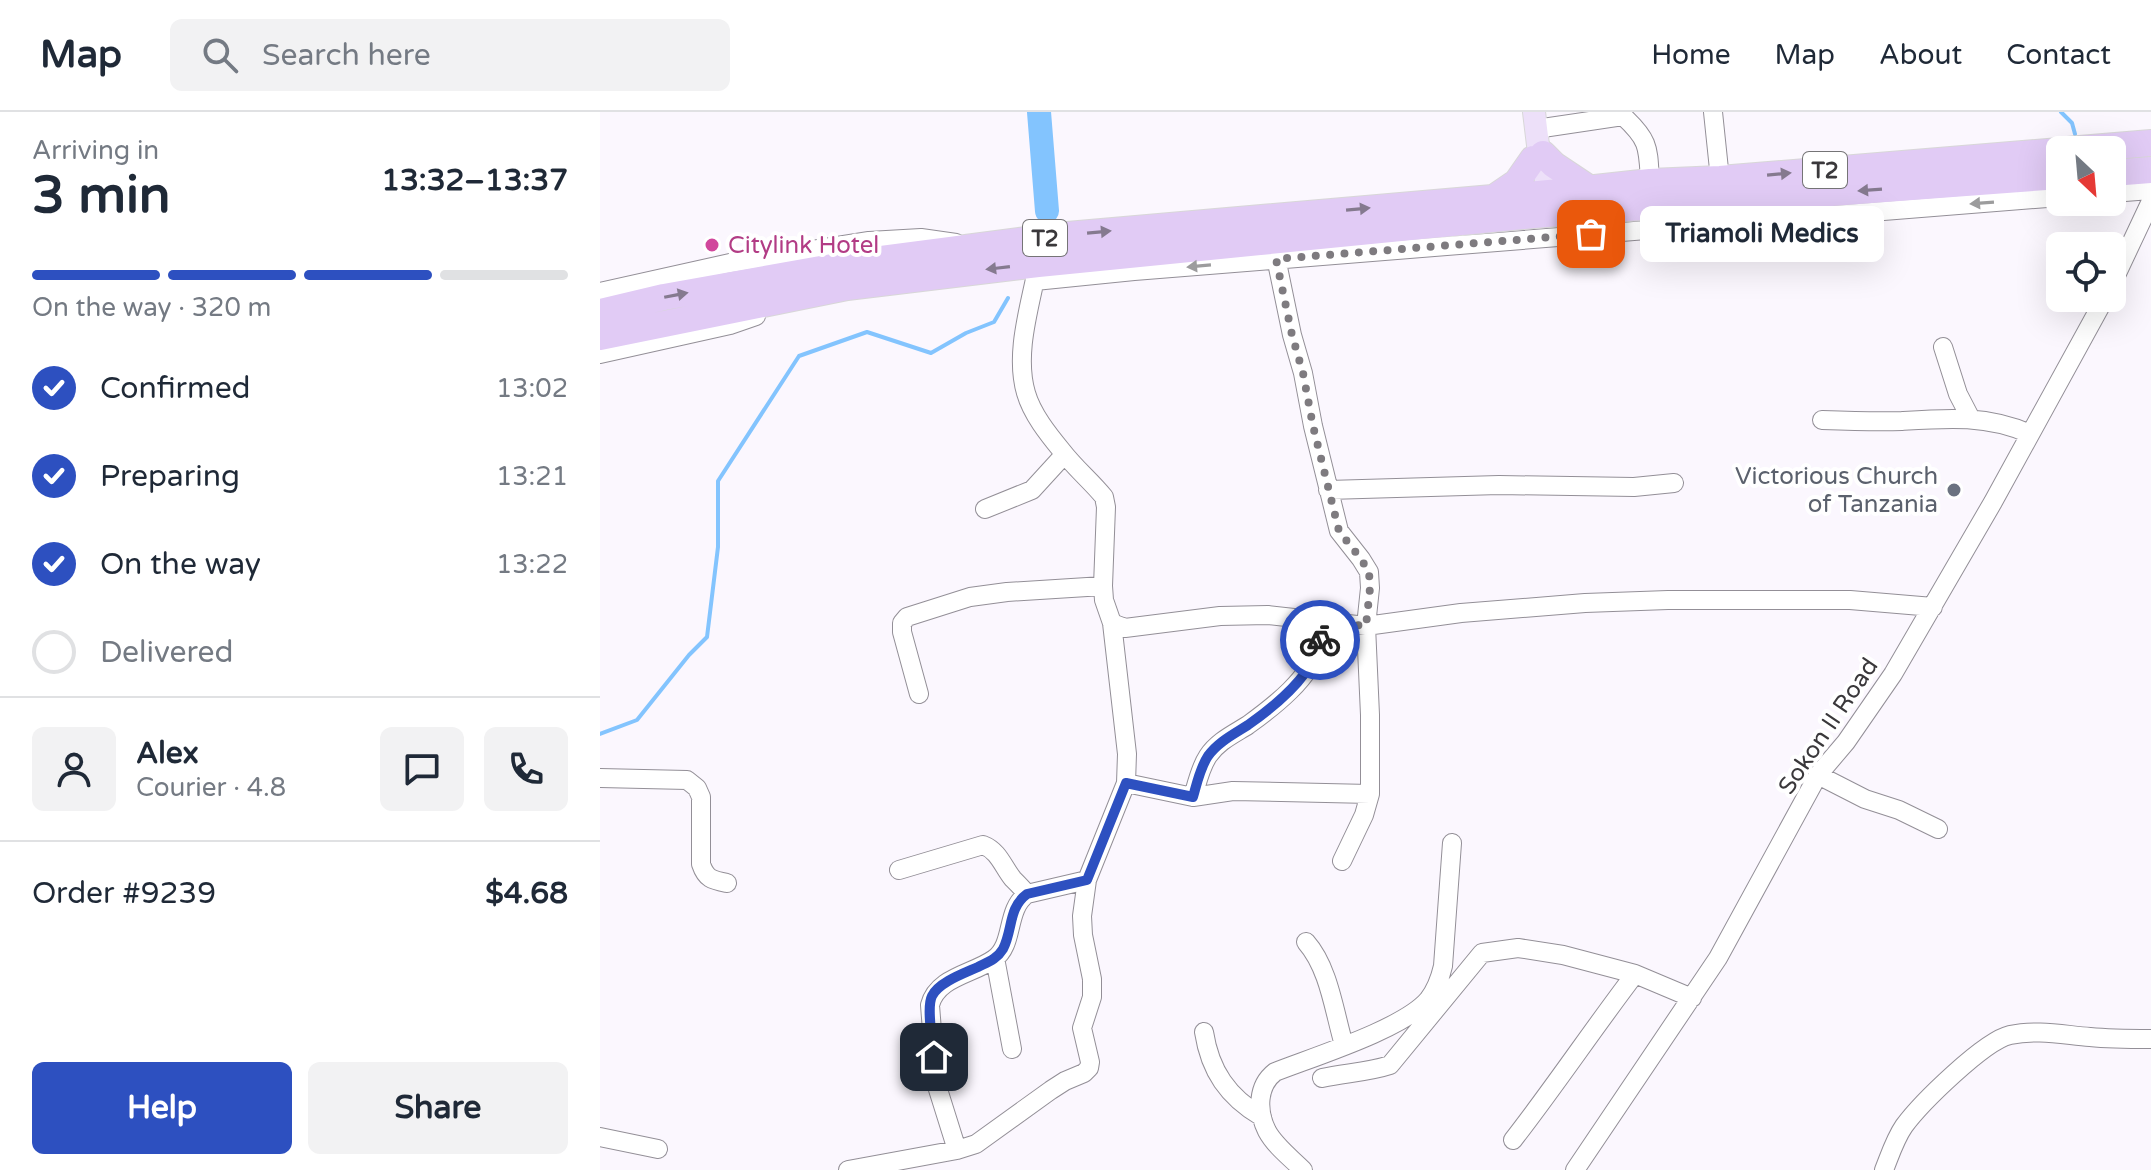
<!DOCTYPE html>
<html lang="en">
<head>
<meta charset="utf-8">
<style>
	:root { --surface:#fff; --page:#f2f2f3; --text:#1f2937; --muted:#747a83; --line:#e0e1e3; --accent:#2d50c0 }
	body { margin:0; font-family:"Varela Round",sans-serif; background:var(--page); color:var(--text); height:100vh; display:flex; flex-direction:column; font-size:30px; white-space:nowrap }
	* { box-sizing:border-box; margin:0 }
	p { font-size:26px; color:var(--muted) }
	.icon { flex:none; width:44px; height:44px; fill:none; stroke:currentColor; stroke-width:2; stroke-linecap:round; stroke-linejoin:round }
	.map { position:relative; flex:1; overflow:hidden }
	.panel { display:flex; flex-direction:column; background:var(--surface); width:600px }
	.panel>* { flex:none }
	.needle { width:52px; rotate:154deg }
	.buttons { position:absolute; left:1446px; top:24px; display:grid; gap:16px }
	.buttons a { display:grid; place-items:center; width:80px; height:80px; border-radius:12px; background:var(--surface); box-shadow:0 8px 32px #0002; font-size:40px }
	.pin { position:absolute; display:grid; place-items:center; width:68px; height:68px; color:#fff; margin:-34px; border-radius:16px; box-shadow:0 4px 12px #0006 }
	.courier { position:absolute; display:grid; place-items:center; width:80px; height:80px; margin:-40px; border:6px solid #2d50c0; border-radius:50%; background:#fff; color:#222; box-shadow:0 2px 10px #0007 }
	.bubble { position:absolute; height:56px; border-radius:12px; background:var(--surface); box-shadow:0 8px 32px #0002; font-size:26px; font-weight:800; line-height:56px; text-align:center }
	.overview em { font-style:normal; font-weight:800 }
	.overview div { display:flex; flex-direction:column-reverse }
	.overview { display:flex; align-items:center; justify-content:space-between; height:136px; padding:0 32px }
	h1 { font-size:52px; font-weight:800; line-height:60px }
	.bar { display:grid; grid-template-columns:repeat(4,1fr); gap:12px 8px; align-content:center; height:96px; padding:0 32px }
	.bar i { height:10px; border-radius:6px; background:var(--line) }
	.bar .active { background:var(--accent) }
	.bar p { grid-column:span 4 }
	.line { display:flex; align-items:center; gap:20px; padding:0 32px; border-top:2px solid var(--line) }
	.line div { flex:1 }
	.round { display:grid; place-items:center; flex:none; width:84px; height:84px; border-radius:12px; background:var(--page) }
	ol { padding:0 32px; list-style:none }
	li { display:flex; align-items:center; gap:24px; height:88px }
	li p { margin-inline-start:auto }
	li .icon { padding:8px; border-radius:50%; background:var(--accent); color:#fff; stroke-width:4 }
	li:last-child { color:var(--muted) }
	li i { width:44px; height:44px; border:4px solid var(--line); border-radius:50% }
	.button { display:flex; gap:16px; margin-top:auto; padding:16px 32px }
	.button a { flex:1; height:92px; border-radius:12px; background:var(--accent); color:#fff; font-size:32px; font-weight:800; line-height:92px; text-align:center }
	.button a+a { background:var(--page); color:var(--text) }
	header { display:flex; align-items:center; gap:48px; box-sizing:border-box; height:112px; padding:0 40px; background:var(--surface); border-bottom:2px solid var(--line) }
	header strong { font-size:38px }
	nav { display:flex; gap:44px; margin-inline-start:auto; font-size:28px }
	.search { width:560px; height:72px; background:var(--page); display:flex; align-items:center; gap:20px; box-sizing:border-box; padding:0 28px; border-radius:12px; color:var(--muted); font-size:30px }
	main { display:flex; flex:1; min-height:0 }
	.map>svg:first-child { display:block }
</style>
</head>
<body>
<header>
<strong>Map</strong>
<div class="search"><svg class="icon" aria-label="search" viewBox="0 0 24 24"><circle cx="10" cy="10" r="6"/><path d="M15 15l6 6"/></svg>Search here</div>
<nav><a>Home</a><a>Map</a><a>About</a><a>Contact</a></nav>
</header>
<main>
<section class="panel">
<div class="overview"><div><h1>3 min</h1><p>Arriving in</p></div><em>13:32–13:37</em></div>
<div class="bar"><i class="active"></i><i class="active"></i><i class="active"></i><i></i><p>On the way · 320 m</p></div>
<ol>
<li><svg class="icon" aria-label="check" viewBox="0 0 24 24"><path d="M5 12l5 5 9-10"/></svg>Confirmed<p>13:02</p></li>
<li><svg class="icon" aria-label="check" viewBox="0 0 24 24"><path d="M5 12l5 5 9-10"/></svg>Preparing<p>13:21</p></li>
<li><svg class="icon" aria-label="check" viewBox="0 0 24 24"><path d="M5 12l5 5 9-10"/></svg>On the way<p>13:22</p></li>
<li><i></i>Delivered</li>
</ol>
<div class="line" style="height:144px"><a class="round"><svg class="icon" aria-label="person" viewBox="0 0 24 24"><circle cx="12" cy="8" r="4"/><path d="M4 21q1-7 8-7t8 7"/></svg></a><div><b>Alex</b><p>Courier · 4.8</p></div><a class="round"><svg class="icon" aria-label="chat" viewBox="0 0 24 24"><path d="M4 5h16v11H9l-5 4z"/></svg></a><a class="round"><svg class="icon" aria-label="phone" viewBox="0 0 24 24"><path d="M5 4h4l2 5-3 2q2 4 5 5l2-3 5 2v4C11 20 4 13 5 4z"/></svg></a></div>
<div class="line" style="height:104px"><div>Order #9239</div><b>$4.68</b></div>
<div class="button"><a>Help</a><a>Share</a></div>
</section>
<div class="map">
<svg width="1551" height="1058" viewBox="0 0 1551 1058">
	<rect width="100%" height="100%" fill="#fbf7fe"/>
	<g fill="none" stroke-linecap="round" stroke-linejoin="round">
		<path stroke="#83c4fe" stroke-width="4" d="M1461,0L1472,11L1475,22
			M0,622L37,608L89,543L107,525L118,435V369L199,244L267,220L331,241L366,221L394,210L408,186"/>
		<path stroke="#83c4fe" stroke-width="24" d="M439,0L447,99"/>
		<g stroke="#938f97" stroke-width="20">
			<path id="minor" d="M1113,0L1120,67
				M936,17L1023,4C1050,29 1048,36 1050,70
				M1512,81L1551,78
				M674,136L692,223L703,261L713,314L739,419L761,447L769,460L770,476L766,514L770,603V682L764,703L742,749
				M438,152C431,192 414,240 426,281C432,302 448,322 462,339C475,356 491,369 504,385L506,395L503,474L504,488L512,511L525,516L620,504L668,503L766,514L861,501L985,491L1068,488H1250L1333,495
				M435,169L534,159L1460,85
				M1512,172L1551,89
				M0,180L130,151L269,129L321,126L356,131
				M1343,235L1358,282L1371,307
				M0,242L130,213L156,204
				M1222,308C1249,309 1276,310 1302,309C1347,306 1388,303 1430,322
				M728,378L899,373L1034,375L1074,371
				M385,397L432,378L464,343
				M319,582L302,520V511L307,505L370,485L407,480L503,474
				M1218,663L1265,687L1299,698L1338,717
				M0,666L87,668L97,676L101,685V752C106,767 112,768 127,771
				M526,671L593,685L633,679L770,682
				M593,685C597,671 600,656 608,644C618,629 634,622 648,613C673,595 711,566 719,534C721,526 720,518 720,509
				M299,758L383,733C399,739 403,755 413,767C418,772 423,777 427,782
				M706,830C729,856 734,899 744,933
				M395,846L412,937
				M604,920C610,959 628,985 662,1005
				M722,966C745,961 769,960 790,953L882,841L918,836L963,843L1035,862L1092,886
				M0,1025L58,1037
				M913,1028C955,974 993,917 1035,862
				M357,1038L336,971L330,893C337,865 373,862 394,847C415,832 405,798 427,782L487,768
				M248,1058L357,1038L376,1032L451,978L465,969L484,961L489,956L490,950L482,916L492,885V867L483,823L482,804L487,768L526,671L527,642L512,511
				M703,1058C691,1046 675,1034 667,1019C657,999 657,974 675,960C713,945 803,917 828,888C836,878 840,867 843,854L852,731
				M975,1058L1118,846L1218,663L1246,630L1293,562L1393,390L1505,186
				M1284,1058C1290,1043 1295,1027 1304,1014C1321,991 1384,929 1410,923C1436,917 1464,923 1490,925C1510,927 1531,927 1551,927"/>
		</g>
		<g stroke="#d8d7d8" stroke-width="24">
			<path id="major" d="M934,0L938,33L943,42L949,97"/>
		</g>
		<g stroke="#d8d7d8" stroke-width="28">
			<path id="highway" d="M1468,38L1551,31
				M943,42L954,53L990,77
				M1512,61L1551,58
				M895,85L917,70L933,47
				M0,200L64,185L266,149L456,124L949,81L1050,70L1120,67L1460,39
				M0,225L247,175L438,152L933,103L1460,64"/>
		</g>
		<use href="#minor" stroke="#fff" stroke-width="18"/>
		<use href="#major" stroke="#ede0f9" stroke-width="22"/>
		<use href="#highway" stroke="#e1cbf5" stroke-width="26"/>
	</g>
	<defs><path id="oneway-solid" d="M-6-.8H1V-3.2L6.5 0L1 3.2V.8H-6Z" transform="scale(2)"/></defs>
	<g fill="#857a8f">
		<use href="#oneway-solid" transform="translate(1179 62) rotate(-5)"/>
		<use href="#oneway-solid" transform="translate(1270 78) rotate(176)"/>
		<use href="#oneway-solid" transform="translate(758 97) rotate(-5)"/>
		<use href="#oneway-solid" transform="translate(499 120) rotate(-5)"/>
		<use href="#oneway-solid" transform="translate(398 156) rotate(173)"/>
		<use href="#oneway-solid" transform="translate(76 183) rotate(-11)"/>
	</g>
	<g fill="#9c9c9d">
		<use href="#oneway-solid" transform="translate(1382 91) rotate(176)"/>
		<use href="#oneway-solid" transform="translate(599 154) rotate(175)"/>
	</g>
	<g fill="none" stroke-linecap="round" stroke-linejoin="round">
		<path stroke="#7e7b7f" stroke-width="8" stroke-dasharray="0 14.4" d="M720,528V509L766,514L770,476L769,460L761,447L739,419L713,314L703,261L692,223L676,147L991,122"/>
		<path stroke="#2d50c0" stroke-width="10" d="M334,945C333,931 326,896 332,884C339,870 365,861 378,855C388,850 397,847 403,837C413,818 408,796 427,782L487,768L526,671L593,685C597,671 600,656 608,644C618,630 634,622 648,613C675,594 715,562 720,528"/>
	</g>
	<circle fill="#d1479c" stroke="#fff" stroke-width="3" cx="112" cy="133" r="8"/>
	<circle fill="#6b7280" stroke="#fff" stroke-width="3" cx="1354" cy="378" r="8"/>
	<g text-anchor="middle" stroke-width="8" stroke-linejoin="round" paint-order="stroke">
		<g fill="#fff" stroke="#757476" stroke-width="2">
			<rect x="1203" y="40" width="44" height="36" rx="6"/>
			<rect x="423" y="108" width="44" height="36" rx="6"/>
		</g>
		<g font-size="22" font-weight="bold" fill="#3a383b">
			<text x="1225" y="66">T2</text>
			<text x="445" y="134">T2</text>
		</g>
		<g font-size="24" fill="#b23c85" stroke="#fff" text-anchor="start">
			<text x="128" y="141">Citylink Hotel</text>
		</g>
		<g font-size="24" fill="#5b616d" stroke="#fff" text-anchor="end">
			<text x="1338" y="372">Victorious Church<tspan x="1338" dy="28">of Tanzania</tspan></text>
		</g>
		<g font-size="24" fill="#3a383b" stroke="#fff">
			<text transform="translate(1228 614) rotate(-56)" y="8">Sokon II Road</text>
		</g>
	</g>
</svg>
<div class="buttons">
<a><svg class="needle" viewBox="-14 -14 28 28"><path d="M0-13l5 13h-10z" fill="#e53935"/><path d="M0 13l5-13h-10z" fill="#747a83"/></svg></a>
<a><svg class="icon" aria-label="locate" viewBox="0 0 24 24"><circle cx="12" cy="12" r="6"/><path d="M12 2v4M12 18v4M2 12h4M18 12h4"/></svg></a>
</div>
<div class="pin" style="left:991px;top:122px;background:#ea580c"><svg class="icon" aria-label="bag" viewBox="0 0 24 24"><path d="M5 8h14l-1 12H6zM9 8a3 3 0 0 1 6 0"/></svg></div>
<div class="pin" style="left:334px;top:945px;background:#1f2937"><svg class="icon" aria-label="home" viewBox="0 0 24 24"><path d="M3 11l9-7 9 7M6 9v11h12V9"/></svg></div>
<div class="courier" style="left:720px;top:528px"><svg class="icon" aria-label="bike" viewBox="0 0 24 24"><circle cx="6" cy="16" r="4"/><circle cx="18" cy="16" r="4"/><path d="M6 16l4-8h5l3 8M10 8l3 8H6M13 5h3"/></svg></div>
<div class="bubble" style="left:1040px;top:94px;width:244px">Triamoli Medics</div>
</div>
</main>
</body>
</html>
